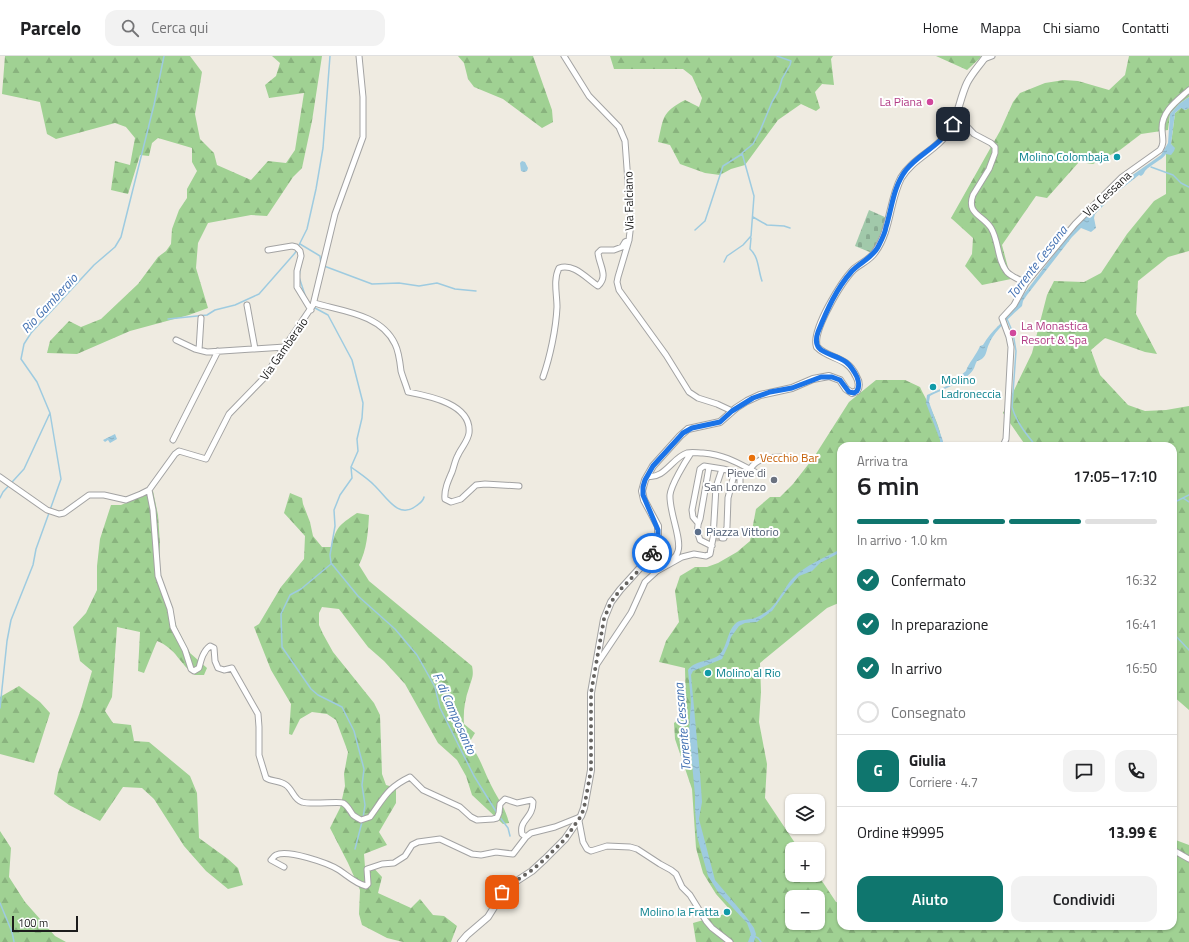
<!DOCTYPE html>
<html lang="it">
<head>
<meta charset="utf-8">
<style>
	:root { --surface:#fff; --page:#f2f2f2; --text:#202124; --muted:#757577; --line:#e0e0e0; --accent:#0f766e }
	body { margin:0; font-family:"Titillium Web",sans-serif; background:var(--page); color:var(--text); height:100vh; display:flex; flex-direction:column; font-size:15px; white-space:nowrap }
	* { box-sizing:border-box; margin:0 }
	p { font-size:13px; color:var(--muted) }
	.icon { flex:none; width:22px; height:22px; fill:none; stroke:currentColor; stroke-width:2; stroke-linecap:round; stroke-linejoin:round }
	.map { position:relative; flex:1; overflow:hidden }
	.drawer { position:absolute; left:837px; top:386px; width:340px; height:488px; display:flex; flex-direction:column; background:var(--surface); border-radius:12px; box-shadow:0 1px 3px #0004 }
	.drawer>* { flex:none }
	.buttons { position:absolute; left:785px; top:738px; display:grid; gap:8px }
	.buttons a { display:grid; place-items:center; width:40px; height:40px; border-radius:8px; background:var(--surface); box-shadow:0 1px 3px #0004; font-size:20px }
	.scale { position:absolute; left:12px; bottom:10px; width:66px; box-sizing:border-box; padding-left:4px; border:2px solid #1c1c1c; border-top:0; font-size:11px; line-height:14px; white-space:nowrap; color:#1c1c1c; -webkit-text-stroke:3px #fff; paint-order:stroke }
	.pin { position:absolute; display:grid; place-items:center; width:34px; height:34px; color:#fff; margin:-17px; border-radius:8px; box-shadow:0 2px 6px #0006 }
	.courier { position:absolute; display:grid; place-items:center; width:40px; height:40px; margin:-20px; border:3px solid #1a73e8; border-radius:50%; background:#fff; color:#222; box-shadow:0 1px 5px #0007 }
	.head em { font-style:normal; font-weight:600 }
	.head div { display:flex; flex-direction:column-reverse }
	.head { display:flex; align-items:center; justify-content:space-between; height:68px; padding:0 20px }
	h1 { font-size:26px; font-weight:600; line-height:30px }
	.bar { display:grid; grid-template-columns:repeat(4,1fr); gap:6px 4px; align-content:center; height:48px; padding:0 20px }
	.bar i { height:5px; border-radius:3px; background:var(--line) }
	.bar .selected { background:var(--accent) }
	.bar p { grid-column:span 4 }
	.line { display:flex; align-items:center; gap:10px; padding:0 20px; border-top:1px solid var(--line) }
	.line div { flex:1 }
	.round { display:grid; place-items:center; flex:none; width:42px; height:42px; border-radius:12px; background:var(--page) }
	ol { padding:0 20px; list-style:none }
	li { display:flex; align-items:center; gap:12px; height:44px }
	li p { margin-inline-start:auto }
	li .icon { padding:4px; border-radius:50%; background:var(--accent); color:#fff; stroke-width:4 }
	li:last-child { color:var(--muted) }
	li i { width:22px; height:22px; border:2px solid var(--line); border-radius:50% }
	.cta { display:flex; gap:8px; margin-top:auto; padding:8px 20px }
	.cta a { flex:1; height:46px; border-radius:12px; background:var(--accent); color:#fff; font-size:16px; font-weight:600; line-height:46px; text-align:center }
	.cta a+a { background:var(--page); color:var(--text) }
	header { display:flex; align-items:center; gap:24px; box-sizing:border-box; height:56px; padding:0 20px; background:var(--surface); border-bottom:1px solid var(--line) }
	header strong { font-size:19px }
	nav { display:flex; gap:22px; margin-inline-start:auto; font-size:14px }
	.search { width:280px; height:36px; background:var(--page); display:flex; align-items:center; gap:10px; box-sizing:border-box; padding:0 14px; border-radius:12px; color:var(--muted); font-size:15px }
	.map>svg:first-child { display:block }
</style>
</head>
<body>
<header>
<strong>Parcelo</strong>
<div class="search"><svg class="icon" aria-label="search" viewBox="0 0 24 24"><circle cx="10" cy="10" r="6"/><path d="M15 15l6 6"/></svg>Cerca qui</div>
<nav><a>Home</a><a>Mappa</a><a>Chi siamo</a><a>Contatti</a></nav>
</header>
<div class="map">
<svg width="1189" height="886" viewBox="0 0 1189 886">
	<defs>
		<pattern id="forest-firs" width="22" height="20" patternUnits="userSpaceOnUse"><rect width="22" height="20" fill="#a0d193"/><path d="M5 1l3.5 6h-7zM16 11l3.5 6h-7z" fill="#89b37e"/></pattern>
		<pattern id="cemetery-stones" width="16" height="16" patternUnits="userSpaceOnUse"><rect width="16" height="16" fill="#a1c9aa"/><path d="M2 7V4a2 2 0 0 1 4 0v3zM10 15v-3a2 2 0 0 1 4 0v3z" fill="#8aac92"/></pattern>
		<pattern id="water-ripples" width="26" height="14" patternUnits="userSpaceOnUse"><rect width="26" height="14" fill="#9ecbe0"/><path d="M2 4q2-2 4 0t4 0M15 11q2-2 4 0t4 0" fill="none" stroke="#88aec0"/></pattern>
	</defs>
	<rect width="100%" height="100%" fill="#efebe1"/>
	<path fill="url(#forest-firs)" fill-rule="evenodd" d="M5,0H190L202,16L195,58L200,83L214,97L217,109L251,124L268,105L286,107L295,94L304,37L269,42L265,29L276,20L280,7L272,0H322L312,65L302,112L293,121L267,160L251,159L208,167L198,187L196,212L208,252L189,259L130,275L77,298L47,297L50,285L69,265L81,271L101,263L138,228L158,201L166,195L171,188L172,173L179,154L187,142V133L197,115L192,106V92L158,82L152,87L149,100L140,99L128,138L111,134L115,105L130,109L135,82L126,71L115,67L56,83L47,78L40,46L2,38Z
		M458,0H533L552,54L553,66L542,72L503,43L474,31L468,23L464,7Z
		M610,0H833L831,3L834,29L822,28L815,36L820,52L816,55L801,48L778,64L745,109L731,113L720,119L705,117L680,108L670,89L658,86C664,61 661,57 685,44L699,51L702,42L692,20L683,13H614Z
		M936,0H981L979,3L967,14Z
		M1129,0H1189V41L1179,48L1170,58L1168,74L1141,78L1120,94L1093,108L1079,106L1047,142L1036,140L1002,189L1011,223L982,229L965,210L972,198L973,182L951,162L1000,75L1013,46L1020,37L1045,27L1064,24L1078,25L1109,34L1125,19Z
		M1182,51L1185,54L1189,52V195L1168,201L1138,225L1136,258L1157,298L1145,296L1105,282L1091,294L1100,319L1128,349L1145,355L1166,354L1189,350V654L1173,640V390H1026L1003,357L1032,297L1047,239L1054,225L1084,226L1101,217L1127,178L1154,145L1166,138V98L1173,91L1171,88L1175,57Z
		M876,324H905L920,331C927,346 944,374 941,390H841V546L827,552L760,607L761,636L759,666L767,708L765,742L799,793H792V819H818L836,846L841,847V870H1173V783L1189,789V886H696L693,867L732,856L716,838L703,817L696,792L692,733L675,683L674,667L686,657L685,612L659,606L666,585L679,566L675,535L680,520L695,511H707L718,507L737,496L750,485L756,453L770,441H780L793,428L814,401L849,346ZM792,841H818V867H792Z
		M153,435L158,459L160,488L159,513L177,572L190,597L207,612L204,619H195C179,608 177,593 157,585L144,617L138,615L140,576L117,571L112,641L105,655L113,667L131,669L134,685L149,686L190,720L197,737L199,782L228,803L238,812L243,829L228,833L206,815L184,790L154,743L142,732L123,731L100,765L69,749L54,738L58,717L81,653L92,615L80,605L73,571L86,557L97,534V510L100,483L111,449H121Z
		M290,437L302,442L303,448L310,466L313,480L322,491H331C337,470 338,470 357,457L369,459C368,477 367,493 359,509L369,525L472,610C474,620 472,622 469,632C465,643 463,656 464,668L475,677L469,687C480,700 484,716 492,731C498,743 506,753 509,767L503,768L472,739L466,720L457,704L438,687L405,628L384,605L368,591L339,553L322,551L319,557V569L323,578L333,596L374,647L380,659L382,718L386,729L396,732V747L379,776L387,789L364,798L365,811L371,809L382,821L378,837L411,852L420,843L433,859L444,860L457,870L451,886H403L387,882L362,869L359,858L360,834L348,807L330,772L340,752L345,730L344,718L348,696L336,664L327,658L312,656L300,663L292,679L289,678L291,648L271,614L254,571L259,568L281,531L304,503L305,480L284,457Z
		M19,630L40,646L50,657L34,707L0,698V641Z
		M0,775L11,792L9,821L25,846L55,880L66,886H0Z"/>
	<path fill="url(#cemetery-stones)" d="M869,154L887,162L872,197L855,190Z"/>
	<path fill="url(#water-ripples)" d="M1189,41V52L1185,54L1181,52L1175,57L1171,88L1175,92L1174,95L1171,99L1166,98C1161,105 1151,108 1145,115C1144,117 1143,119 1141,120L1139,119L1116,137L1095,158L1094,162L1096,172L1091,176L1081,172L1072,181L1027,239L1023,245L1022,250C1014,257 994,276 990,286C985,295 988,302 977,305C975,308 975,311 973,314C966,325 942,334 930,340L929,346L943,385V390H940V384L926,347L927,339L949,329L966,315C968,308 977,298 980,290L983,289C992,273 1004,266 1016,251C1019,247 1021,242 1024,238L1074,172L1094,154L1117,130L1161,99L1168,87L1170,58L1179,48Z
		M522,105L525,106L528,112L527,115L524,116L521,115L520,107Z
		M115,378L117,383L110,387L108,384L105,386L103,384Z
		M841,493V496L820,507L812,515L799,520L787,534L772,555L757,566L745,567L739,570L731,581L729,588L722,603L693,615L691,619L700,717L702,746L699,763L715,824L747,862L754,872L756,878L754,886H748L751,878L747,867L718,836L708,820L697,780L695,753V739L689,675L691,646L688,614C696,603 713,606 720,598C727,591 727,576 735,568C739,563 749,564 755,562C760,560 766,556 770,553C777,547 785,531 792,523C805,509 824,502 841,493Z"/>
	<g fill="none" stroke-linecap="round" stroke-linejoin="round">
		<path stroke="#9ecbe0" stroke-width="1.5" d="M1151,111L1173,119L1181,127L1189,131
			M753,161L767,169L784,170L790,172
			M695,174L705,165L723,110L742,98
			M751,182L750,193C759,201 758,214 762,225
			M300,188L320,200L321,209
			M724,206L727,200L743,189L751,180L754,140L742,97L753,88L760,75L772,46L779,34L782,23L790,9L791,5L777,0
			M301,208L299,221L305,239
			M324,210L372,228L399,227L419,230L437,227L455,233L476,235
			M315,252L328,259L352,304L363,347L362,362L357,383L358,395L351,411L352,422L340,439L334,454L335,470L330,499L331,507L358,540L395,573L417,599L435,631L440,652L474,720L497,757
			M168,263L207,259L215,254L235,249L259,238L295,197L307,173L316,133L323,92L330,0
			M1007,263L1013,277L1016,295L1012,351C1016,366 1027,379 1036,390
			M351,411C359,417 367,422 374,429C386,440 398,464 416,450C420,447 423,446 424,441
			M0,442L3,436L24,413L50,357
			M1183,442L1189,446
			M1173,447L1189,439
			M50,454L61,423L50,357L37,326L21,303L24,288L31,277L94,209L115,191L121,181L154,49L164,0
			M331,508L301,533L290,539L281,558L282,591L311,633L318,639L342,651L354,675L364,713L362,729L365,749L363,762
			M1173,577L1189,594
			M0,652L7,585L11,564L33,509L36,493L49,457
			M499,760L508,772L510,780
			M355,793L362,766
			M0,847L12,876L14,886
			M754,880L758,882L761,886"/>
		<path stroke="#c5c2ba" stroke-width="5" stroke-dasharray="5 2.5" stroke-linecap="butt" d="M716,483L722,482"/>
		<g stroke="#a3a3a3" stroke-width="7">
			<path id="minor" d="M564,0L589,40L619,71L625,85L631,167L629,184L618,221L617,226L619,234L666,299L689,336L698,342L717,348L732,355
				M984,3L992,0
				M957,60L974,78L991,87L995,91V97L989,113L973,139C966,158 983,159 991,172C999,185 997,204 1007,216C1012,221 1020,224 1026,227
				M268,194L292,190L296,191L300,195L301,200L297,215V231L311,254
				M314,247C341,255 381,258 395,288C399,296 400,306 401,315C403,322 406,329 408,336C429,340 472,348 469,377C468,385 461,392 458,399C455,404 454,411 452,416C448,425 444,434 445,443L451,446L461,443L476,429L485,428L519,430
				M247,249L255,293
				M176,284L195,293L207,296L285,291
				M199,294L201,262
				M543,321C550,301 556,273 557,251C557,238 553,224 559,212C574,207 586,222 598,230C609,220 599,209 598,197L601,194H614L622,191L625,186L629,184
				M173,384L218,295
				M1003,390L1006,383L1011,291L1009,281L1002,262L1014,249L1026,227L1075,168L1122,121L1160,94C1165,87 1162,81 1162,72C1162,55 1177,45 1189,34
				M709,411L700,463C697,469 697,477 700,484L712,490
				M750,413C759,400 771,401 786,401
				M734,419L740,422V427
				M647,420C664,424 673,401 687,397C692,396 698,397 703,397C725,399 736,406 755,416
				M0,421L47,454L59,458L64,457L89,439H104L126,444L141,438L149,434L175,398L179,395L206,403L229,358L263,323L313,249L335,158L363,81V41L359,0
				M149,434L153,454L158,520L170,553L173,571L185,594L191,613L194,615L199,612C201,604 203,595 210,590L214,592L215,605L218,612L224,614L232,612L233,614L258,658L259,671V699L266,722C272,726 279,724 286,729C293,734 294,744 302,746C312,749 338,745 343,747C348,750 350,755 353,759C355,761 358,762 361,764L370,761C384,742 387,732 410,721L423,734L460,751L471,761L477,764L493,763L497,762L499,757L500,748L505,743L517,747L531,744L533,746C533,763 519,763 522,778L526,781
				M698,467L693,461L692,454L700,413L704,410L723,413L735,416
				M722,482H724L727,471L728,442L735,415
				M671,505C674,502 677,500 678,495C682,483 669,456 670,439C671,429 685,406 691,397
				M597,608L631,557L645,526L657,515L682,501L694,498L706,500L710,498L713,482L716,431L722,413
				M579,765L583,786L587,793L591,795L607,790L630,791L637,793L660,808L671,814L676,818L682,831L690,839L706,865L712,872L730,886
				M1173,794L1189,803
				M284,811L271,804C272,803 274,800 276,799C287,793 328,807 339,814C348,820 356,828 366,830L368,828L367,813L382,808L394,807L405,800L412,789L418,786L440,783L472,798L481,799L496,796L513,798L526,781L531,777L555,771L580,761"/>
		</g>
		<g stroke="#a3a3a3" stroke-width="8">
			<path id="tertiary" d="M461,886L467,879L488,861L506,832L532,815L545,803L565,783L581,760L584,752L591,714V637L604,563L611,546L620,534L648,503L658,482V470L644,444L642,435L645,424L653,410L680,380L688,373L720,366L736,352L747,345L760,339L792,332L813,323L829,320L840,324L846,333L852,337L857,335C860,330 859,325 856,320C847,300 830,304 817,291C811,275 842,225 854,213C861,207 870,204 875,196C891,174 889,145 901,122C912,103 935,95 947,78C958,63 959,44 967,27C972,17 980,9 986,0"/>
		</g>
		<use href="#minor" stroke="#fff" stroke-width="5"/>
		<use href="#tertiary" stroke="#fff" stroke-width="6"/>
	</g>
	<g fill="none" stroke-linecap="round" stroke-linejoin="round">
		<path stroke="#666461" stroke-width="4" stroke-dasharray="0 7.2" d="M502,836L510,829L532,814L545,803L565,783L581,760L584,752L591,714V637L604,563L611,546L620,534L643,510L652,497"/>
		<path stroke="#1a73e8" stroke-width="5" d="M652,497L658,482V474L643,439V431L645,424L653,410L683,377L692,372L720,366L732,355L753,342L770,336L792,332L821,321H832L840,324L849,336L854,337L857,335C860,330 859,326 857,321C854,315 851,310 846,306C833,296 810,299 818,276C827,254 836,233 852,215C861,206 872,202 878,191C881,185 885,178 886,171C892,152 893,131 906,114C921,96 940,91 953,68"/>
	</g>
	<g fill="#d1479c" stroke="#fff" stroke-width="1.5">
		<circle cx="930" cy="46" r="4"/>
		<circle cx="1013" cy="277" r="4"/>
	</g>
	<g fill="#0f9aa8" stroke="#fff" stroke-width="1.5">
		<circle cx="1117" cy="101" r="4"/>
		<circle cx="933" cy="331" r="4"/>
		<circle cx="708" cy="617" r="4"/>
		<circle cx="727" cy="856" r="4"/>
	</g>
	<circle fill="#e8710a" stroke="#fff" stroke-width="1.5" cx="752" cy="402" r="4"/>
	<circle fill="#6b7280" stroke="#fff" stroke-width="1.5" cx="774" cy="424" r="4"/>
	<circle fill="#5c6f8a" stroke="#fff" stroke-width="1.5" cx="698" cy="476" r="4"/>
	<g text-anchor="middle" stroke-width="4" stroke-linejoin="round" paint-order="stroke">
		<g font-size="12" fill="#b23c85" stroke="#fff" text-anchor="end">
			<text x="922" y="50">La Piana</text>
			<text x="1021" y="274" text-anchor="start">La Monastica<tspan x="1021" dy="14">Resort &amp; Spa</tspan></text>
		</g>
		<g font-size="12" fill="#0d838f" stroke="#fff" text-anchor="end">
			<text x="1109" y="105">Molino Colombaja</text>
			<text x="941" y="328" text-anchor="start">Molino<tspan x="941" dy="14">Ladroneccia</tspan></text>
			<text x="716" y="621" text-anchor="start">Molino al Rio</text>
			<text x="719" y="860">Molino la Fratta</text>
		</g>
		<g font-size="12" fill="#1c1c1c" stroke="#fff">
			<text transform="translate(1107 138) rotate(-43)" y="4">Via Cessana</text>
			<text transform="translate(629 145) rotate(-91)" y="4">Via Falciano</text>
			<text transform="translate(284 293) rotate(-55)" y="4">Via Gamberaio</text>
		</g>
		<g font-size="12" fill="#c56008" stroke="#fff" text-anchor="start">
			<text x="760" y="406">Vecchio Bar</text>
		</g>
		<g font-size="12" fill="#5b616d" stroke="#fff" text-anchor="end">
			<text x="766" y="421">Pieve di<tspan x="766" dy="14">San Lorenzo</tspan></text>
		</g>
		<g font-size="12" fill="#4e5e75" stroke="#fff" text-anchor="start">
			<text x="706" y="480">Piazza Vittorio</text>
		</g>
		<g font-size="13" font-style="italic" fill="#4371b2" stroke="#fff">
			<text transform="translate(1037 206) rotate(-52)" y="5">Torrente Cessana</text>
			<text transform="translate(49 247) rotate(-47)" y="5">Rio Gamberaio</text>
			<text transform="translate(455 657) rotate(66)" y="5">F. di Camposanto</text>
			<text transform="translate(682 671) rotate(-95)" y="5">Torrente Cessana</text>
		</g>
	</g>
</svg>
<div class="buttons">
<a><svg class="icon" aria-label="layers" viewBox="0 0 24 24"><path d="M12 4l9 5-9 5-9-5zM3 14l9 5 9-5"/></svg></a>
<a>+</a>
<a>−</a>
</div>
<div class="scale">100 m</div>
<div class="pin" style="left:502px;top:836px;background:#ea580c"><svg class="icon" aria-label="bag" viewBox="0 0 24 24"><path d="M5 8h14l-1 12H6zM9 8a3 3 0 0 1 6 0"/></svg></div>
<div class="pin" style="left:953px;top:68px;background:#1f2937"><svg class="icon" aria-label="home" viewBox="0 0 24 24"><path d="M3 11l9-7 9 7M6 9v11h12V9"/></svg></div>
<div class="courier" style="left:652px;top:497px"><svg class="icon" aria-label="bike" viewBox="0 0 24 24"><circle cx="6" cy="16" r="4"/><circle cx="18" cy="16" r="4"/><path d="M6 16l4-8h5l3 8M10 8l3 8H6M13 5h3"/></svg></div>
<section class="drawer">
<div class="head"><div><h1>6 min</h1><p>Arriva tra</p></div><em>17:05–17:10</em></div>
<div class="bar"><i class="selected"></i><i class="selected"></i><i class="selected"></i><i></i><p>In arrivo · 1.0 km</p></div>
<ol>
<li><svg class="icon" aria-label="check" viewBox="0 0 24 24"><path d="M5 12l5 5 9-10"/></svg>Confermato<p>16:32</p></li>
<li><svg class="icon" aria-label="check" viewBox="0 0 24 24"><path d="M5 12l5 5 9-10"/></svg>In preparazione<p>16:41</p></li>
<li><svg class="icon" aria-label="check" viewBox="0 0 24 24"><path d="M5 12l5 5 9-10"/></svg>In arrivo<p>16:50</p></li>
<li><i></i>Consegnato</li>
</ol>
<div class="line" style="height:72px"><b class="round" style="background:var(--accent);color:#fff">G</b><div><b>Giulia</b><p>Corriere · 4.7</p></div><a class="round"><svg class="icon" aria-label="chat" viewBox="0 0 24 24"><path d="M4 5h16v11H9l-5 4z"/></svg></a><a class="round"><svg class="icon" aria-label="phone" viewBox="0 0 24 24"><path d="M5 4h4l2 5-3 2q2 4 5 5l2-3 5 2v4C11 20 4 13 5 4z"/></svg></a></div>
<div class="line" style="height:52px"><div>Ordine #9995</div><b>13.99 €</b></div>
<div class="cta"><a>Aiuto</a><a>Condividi</a></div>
</section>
</div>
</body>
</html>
